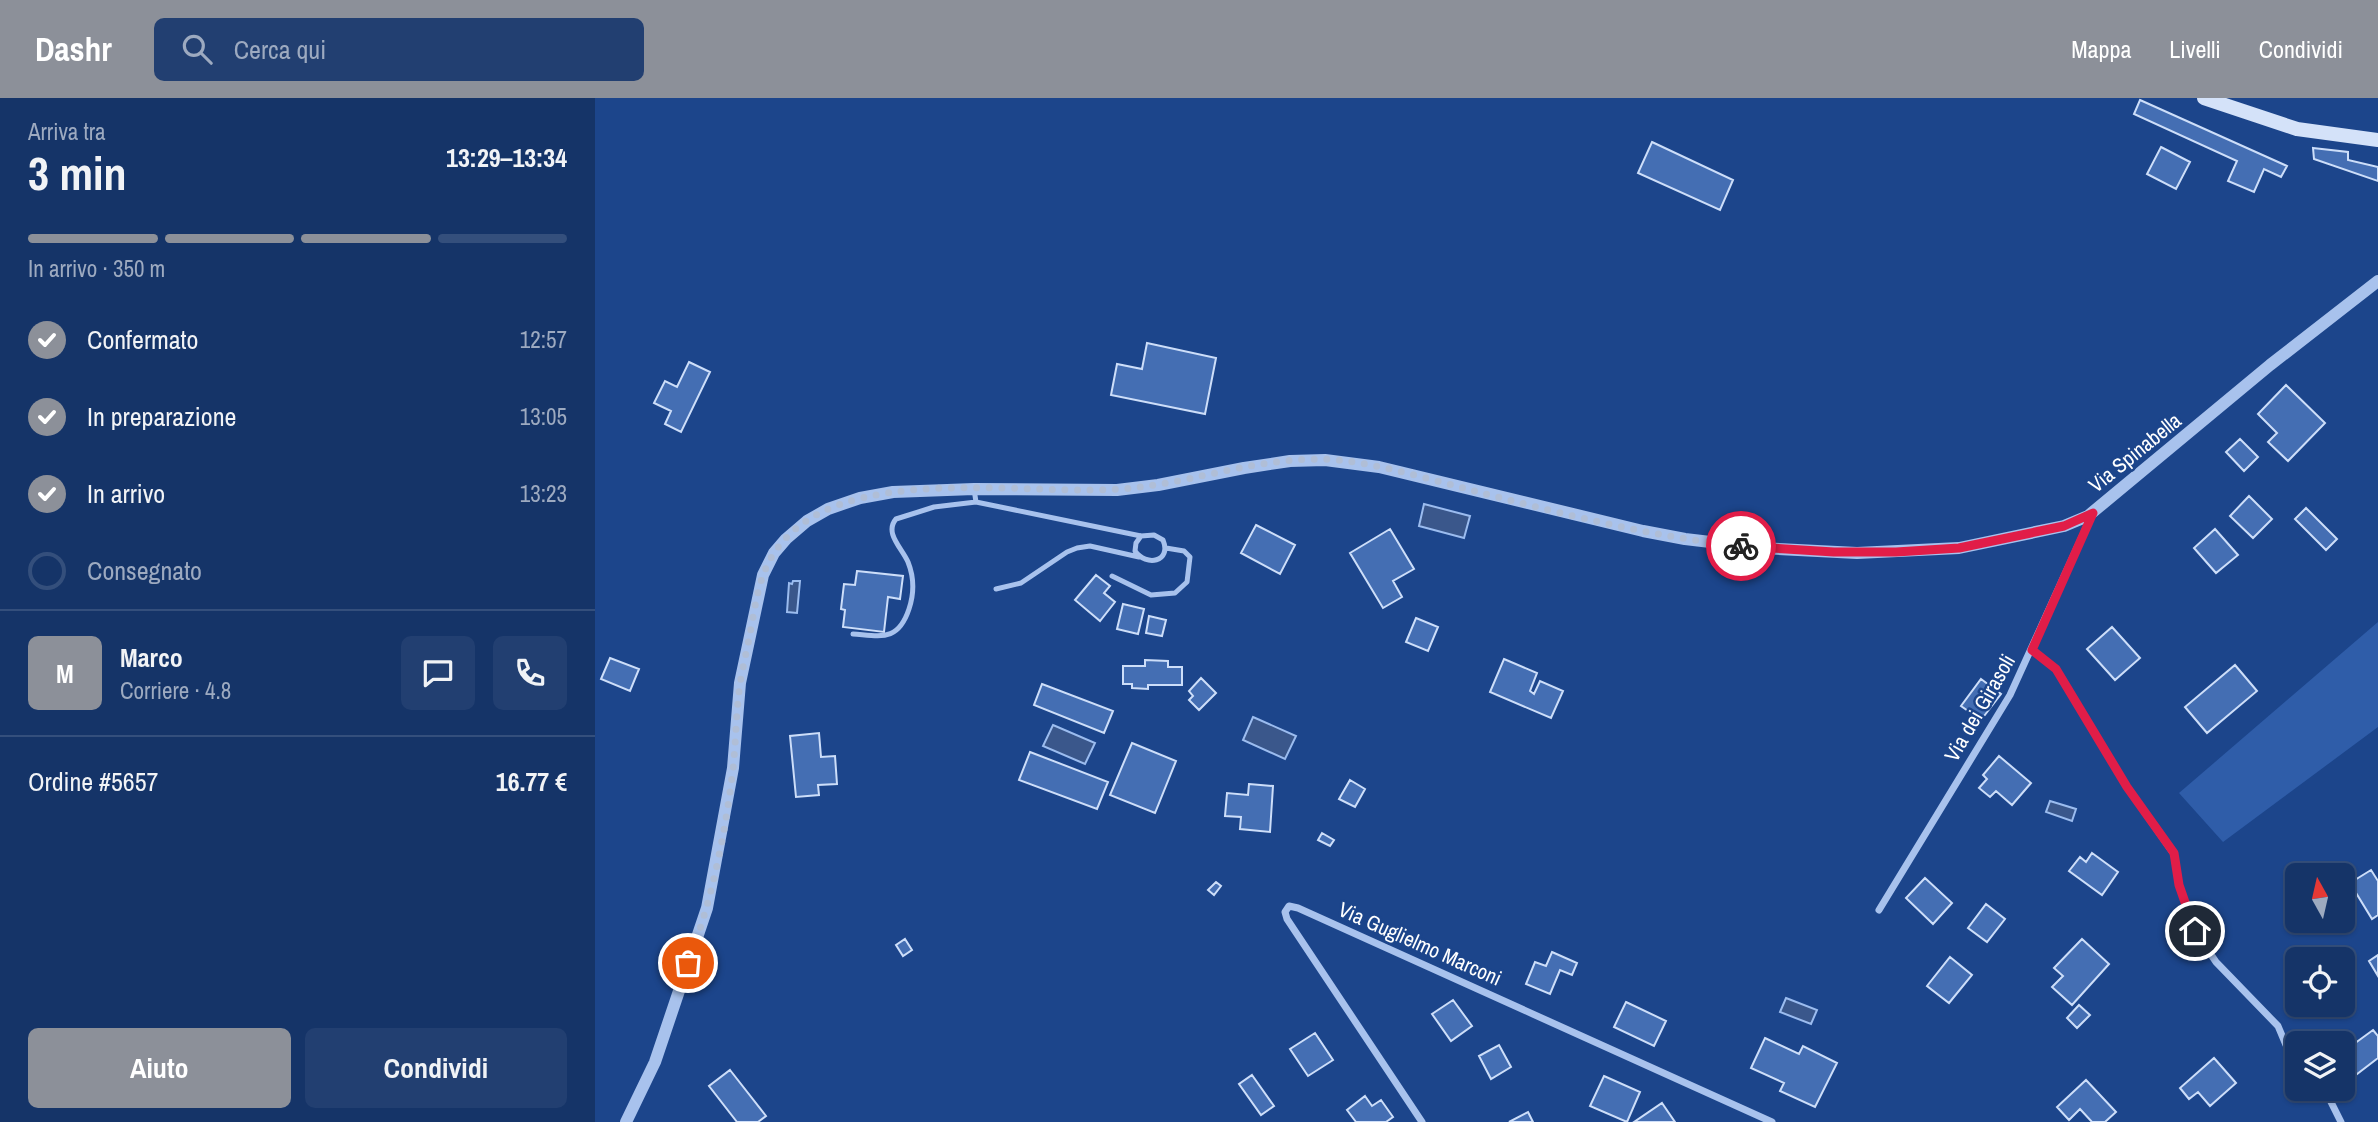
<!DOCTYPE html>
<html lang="it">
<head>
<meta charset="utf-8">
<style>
	:root { --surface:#153468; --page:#223f71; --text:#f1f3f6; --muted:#9daac0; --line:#344f7c; --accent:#8c9099 }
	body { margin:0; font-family:"Archivo Narrow",sans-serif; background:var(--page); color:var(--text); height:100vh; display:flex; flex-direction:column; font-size:26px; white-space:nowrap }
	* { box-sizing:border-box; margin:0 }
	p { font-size:23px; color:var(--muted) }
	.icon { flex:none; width:38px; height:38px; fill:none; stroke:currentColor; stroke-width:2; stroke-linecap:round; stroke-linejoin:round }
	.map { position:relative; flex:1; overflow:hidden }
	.side { display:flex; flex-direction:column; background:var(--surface); width:595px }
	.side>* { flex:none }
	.needle { width:46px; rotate:352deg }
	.tools { position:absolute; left:1690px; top:765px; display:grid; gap:14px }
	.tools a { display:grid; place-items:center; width:70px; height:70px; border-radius:10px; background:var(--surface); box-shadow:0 2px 5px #0004,0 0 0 2px var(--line); font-size:35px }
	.pin { position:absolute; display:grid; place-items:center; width:60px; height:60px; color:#fff; margin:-30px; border:4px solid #fff; border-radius:50%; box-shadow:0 2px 7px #0007 }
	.courier { position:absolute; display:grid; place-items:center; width:70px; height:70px; margin:-35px; border:5px solid #e11d48; border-radius:50%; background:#fff; color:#222; box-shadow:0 2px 9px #0007 }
	.overview em { font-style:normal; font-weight:700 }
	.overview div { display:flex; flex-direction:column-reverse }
	.overview { display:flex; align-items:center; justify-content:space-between; height:119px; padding:0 28px }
	h1 { font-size:46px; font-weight:700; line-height:52px }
	.bar { display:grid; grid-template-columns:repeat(4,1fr); gap:10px 7px; align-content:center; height:84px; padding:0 28px }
	.bar i { height:9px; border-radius:5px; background:var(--line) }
	.bar .current { background:var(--accent) }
	.bar p { grid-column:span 4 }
	.line { display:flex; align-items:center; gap:18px; padding:0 28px; border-top:2px solid var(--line) }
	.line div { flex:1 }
	.round { display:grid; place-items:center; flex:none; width:74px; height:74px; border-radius:10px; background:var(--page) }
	ol { padding:0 28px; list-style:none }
	li { display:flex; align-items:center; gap:21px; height:77px }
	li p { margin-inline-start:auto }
	li .icon { padding:7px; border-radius:50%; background:var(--accent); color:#fff; stroke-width:4 }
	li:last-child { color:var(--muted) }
	li i { width:38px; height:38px; border:4px solid var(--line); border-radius:50% }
	.button { display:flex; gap:14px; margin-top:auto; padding:14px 28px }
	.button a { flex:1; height:80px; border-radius:10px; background:var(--accent); color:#fff; font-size:28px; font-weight:700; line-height:80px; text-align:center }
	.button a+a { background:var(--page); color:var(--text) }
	header { display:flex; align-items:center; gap:42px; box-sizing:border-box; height:98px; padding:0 35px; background:var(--accent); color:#fff }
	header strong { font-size:33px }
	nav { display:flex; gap:38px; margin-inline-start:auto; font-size:24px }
	.search { width:490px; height:63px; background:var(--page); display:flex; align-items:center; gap:18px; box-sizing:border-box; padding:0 24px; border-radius:10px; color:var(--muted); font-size:26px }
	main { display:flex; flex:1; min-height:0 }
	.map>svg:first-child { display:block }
</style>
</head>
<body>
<header>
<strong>Dashr</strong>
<div class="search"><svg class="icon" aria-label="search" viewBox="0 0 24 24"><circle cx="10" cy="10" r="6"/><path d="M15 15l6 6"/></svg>Cerca qui</div>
<nav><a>Mappa</a><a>Livelli</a><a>Condividi</a></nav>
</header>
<main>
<section class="side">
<div class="overview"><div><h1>3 min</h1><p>Arriva tra</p></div><em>13:29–13:34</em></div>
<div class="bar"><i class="current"></i><i class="current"></i><i class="current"></i><i></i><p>In arrivo · 350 m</p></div>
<ol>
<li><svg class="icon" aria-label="check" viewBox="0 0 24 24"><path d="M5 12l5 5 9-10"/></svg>Confermato<p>12:57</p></li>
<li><svg class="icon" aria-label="check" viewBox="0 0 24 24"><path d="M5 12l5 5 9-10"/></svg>In preparazione<p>13:05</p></li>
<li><svg class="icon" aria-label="check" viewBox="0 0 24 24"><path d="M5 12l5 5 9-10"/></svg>In arrivo<p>13:23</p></li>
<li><i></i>Consegnato</li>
</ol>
<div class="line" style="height:126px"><b class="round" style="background:var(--accent);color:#fff">M</b><div><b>Marco</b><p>Corriere · 4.8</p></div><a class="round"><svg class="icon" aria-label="chat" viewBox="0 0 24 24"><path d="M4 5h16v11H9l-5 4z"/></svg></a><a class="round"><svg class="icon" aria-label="phone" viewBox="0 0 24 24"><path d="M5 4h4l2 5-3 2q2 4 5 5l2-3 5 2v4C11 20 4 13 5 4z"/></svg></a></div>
<div class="line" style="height:91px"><div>Ordine #5657</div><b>16.77 €</b></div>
<div class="button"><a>Aiuto</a><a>Condividi</a></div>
</section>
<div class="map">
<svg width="1783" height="1024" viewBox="0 0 1783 1024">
	<rect width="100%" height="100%" fill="#1c458b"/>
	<path fill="#2f5da9" d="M1783,524V629L1628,744L1584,695Z"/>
	<path fill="#3a578b" stroke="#9bbcef" stroke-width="2" d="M829,406L875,418L869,440L824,428Z
		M198,483H205L202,515L192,514L194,485L197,486Z
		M658,619L701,638L690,661L648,642Z
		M458,627L500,645L490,666L448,648Z
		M1455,703L1481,711L1477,723L1451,714Z
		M1191,900L1222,912L1216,926L1185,914Z"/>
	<path fill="#446eb3" stroke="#cddef9" stroke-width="2" d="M1545,2L1692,68L1686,79L1669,71L1659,94L1633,83L1642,63L1539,16Z
		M1057,44L1138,82L1125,112L1043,75Z
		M1566,49L1595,64L1581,91L1552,76Z
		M1718,50L1753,54V62L1783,69V83L1719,61Z
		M552,245L621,260L610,316L516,297L522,266L547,271Z
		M94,264L115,274L86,334L70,326L76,313L59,305L70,283L82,289Z
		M1691,287L1730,325L1693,363L1673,344L1682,335L1663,316Z
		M1645,341L1663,359L1649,373L1631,354Z
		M1654,398L1677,421L1658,440L1635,418Z
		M1711,410L1742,441L1731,452L1700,421Z
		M661,427L700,447L685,476L646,455Z
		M795,431L819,471L798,483L807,499L788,510L755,455Z
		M1620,431L1643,457L1621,475L1599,450Z
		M262,473L308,478L305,501L293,499L289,534L248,529L250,512L246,511L249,486L260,487Z
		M501,477L515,488L509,495L520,504L505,523L480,502Z
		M528,506L549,511L543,536L522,531Z
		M554,518L571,522L567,538L551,535Z
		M821,520L843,529L833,553L811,544Z
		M1517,529L1545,560L1520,582L1492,551Z
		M15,560L44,571L35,593L6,581Z
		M909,561L942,575L935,593L939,596L945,583L968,593L956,620L895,594Z
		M550,562L573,563V569H587V587H553V591L537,590V586H528V568H550Z
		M1640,567L1662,593L1612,635L1590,609Z
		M606,580L621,595L604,612L594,602L598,598L594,593Z
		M1386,581L1406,596L1386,622L1366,608Z
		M447,586L518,613L509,635L439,607Z
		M224,635L226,659L240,658L242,686L223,687L224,697L201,699L195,638Z
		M537,645L581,663L560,715L515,697Z
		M435,654L513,684L502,711L424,682Z
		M1404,658L1436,685L1417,707L1401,693L1395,699L1384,690L1392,681L1388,677Z
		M755,682L770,691L760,709L744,701Z
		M654,686L678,688L675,734L645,731L646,719L630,718L632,695L653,697Z
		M727,735L739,742L735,748L723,742Z
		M1497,755L1523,774L1507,797L1474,773L1485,759L1491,764Z
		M1776,772L1783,783V817L1777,821L1755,785Z
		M1330,780L1357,805L1338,826L1311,800Z
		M621,784L626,788L619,797L613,792Z
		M1391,806L1410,821L1392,844L1373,830Z
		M310,841L317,852L308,858L301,847Z
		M1487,841L1514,866L1477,907L1457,889L1468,878L1459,870Z
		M957,854L982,865L977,877L965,872L955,896L931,886L940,864L951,868Z
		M1783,857V878L1774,863Z
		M1355,859L1377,877L1354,905L1332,888Z
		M858,902L877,928L856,943L837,916Z
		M1031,904L1071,923L1059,948L1019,929Z
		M1484,907L1495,917L1482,930L1472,920Z
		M1778,932L1783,938V960L1749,986L1748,954Z
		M720,935L738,962L713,978L695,951Z
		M1170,940L1204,956L1208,948L1242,965L1220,1009L1185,993L1189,985L1156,970Z
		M904,947L916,969L896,981L884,958Z
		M1619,960L1641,985L1615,1008L1603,994L1594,1001L1585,990Z
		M135,972L171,1018L163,1024H142L114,988Z
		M657,977L679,1008L666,1017L644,986Z
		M1009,978L1045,994L1032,1024L995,1008Z
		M1491,982L1521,1014L1510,1024H1497L1485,1011L1474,1022L1462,1009Z
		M770,998L777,1008L786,1002L798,1019L791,1024H761L752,1012Z
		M1067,1005L1080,1024H1039Z
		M933,1014L938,1024H914Z"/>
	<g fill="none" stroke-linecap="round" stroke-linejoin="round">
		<path stroke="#a8c2ed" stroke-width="5" d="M379,391L381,404L546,438L559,437L568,442C577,464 551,469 540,453L541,445L546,438
			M517,478L556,497L580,495L592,484L595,459L589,453L571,450
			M401,491L426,485L472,454L482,450L495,448L544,459
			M258,536C286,538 303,544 314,511C319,496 319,479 313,464C307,450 289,435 301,421L339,409L381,404"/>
		<path stroke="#a8c2ed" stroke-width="7" d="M1437,552L1461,571L1532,689L1579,756L1584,787L1600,833L1621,864L1683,928L1696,959L1703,965
			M1284,812L1415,597L1496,419
			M1729,990L1746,1024
			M827,1024L692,821L690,814L694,808L703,810L1177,1024"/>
		<path stroke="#a8c2ed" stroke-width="12" d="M31,1024L60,964L112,810L138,670L145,585L168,477L179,455L191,441L212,423L233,411L265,400L298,394L379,391L522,392L563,387L649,370L695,363L730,362L784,369L1048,433L1090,441L1166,450L1262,455L1364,450L1469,428L1493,418L1675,267L1783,183"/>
		<path stroke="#d4e2f9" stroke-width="14" d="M1609,0L1702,31L1783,42"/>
	</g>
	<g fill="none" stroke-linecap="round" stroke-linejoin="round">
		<path stroke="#b0bed6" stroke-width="7" stroke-dasharray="0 12.6" d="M93,865C117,803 130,736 138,671C141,643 141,614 145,586C148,567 153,548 156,530C161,504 164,478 179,455C243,358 437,401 537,390C605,383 673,356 742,362C791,367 840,383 887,395C972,417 1058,439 1146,448"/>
		<path stroke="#e11d48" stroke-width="9" d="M1146,448L1239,454H1301L1364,450L1469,428L1498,415L1437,552L1461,571L1532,689L1579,755L1584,787L1600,833"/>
	</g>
	<g text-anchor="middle" stroke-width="5" stroke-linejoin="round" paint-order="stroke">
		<g font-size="21" fill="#fff" stroke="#1c458b">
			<text transform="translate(1540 355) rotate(-39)" y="7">Via Spinabella</text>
			<text transform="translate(1385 610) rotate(-60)" y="7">Via dei Girasoli</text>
			<text transform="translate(825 846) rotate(24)" y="7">Via Guglielmo Marconi</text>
		</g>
	</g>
</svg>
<div class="tools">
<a><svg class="needle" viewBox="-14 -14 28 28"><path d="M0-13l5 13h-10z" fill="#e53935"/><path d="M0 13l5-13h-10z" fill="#9daac0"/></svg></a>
<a><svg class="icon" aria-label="locate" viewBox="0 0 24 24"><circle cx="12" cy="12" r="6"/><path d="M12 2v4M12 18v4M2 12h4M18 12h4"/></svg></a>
<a><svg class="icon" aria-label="layers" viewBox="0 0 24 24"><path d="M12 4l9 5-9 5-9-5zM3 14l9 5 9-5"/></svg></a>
</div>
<div class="pin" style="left:93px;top:865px;background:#ea580c"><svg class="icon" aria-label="bag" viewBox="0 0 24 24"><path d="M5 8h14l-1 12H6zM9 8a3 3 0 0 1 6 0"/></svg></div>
<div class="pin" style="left:1600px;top:833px;background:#1f2937"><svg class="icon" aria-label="home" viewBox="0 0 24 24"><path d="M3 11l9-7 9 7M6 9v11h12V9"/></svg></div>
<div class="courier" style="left:1146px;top:448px"><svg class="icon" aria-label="bike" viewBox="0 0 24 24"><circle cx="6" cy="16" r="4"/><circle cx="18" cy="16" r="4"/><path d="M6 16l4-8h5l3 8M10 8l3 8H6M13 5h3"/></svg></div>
</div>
</main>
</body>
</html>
